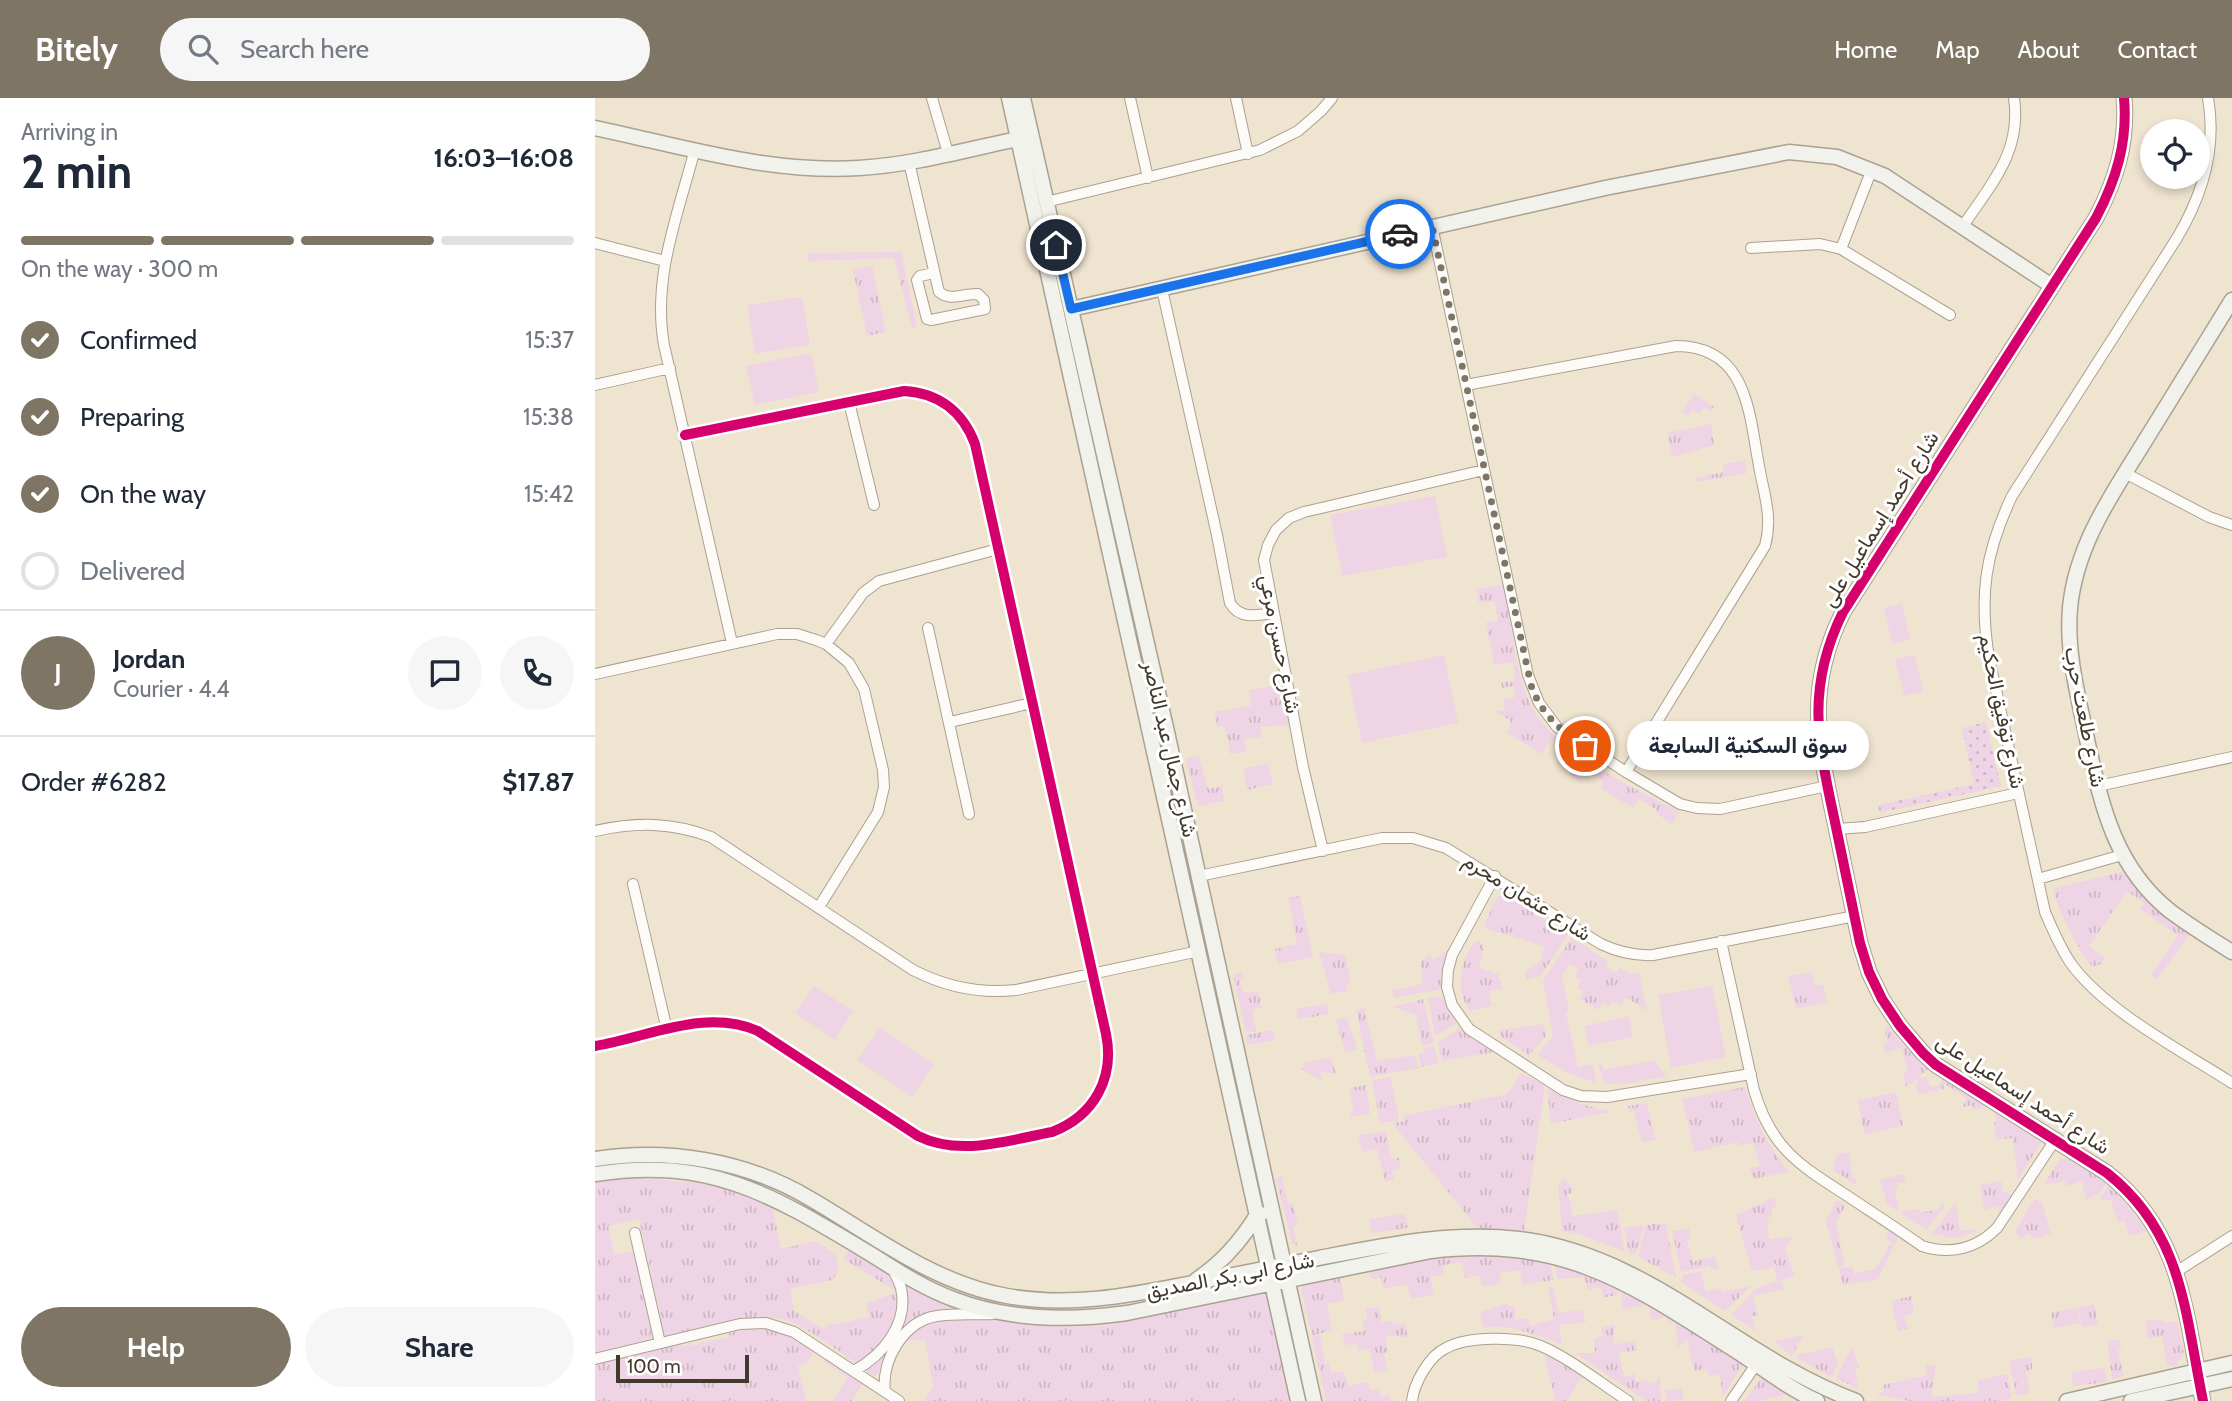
<!DOCTYPE html>
<html lang="en">
<head>
<meta charset="utf-8">
<style>
	:root { --surface:#fff; --page:#f6f6f7; --text:#1f2937; --muted:#747a83; --line:#e0e1e3; --accent:#7e7565 }
	body { margin:0; font-family:Cabin,Vazirmatn,sans-serif; background:var(--page); color:var(--text); height:100vh; display:flex; flex-direction:column; font-size:26px; white-space:nowrap }
	* { box-sizing:border-box; margin:0 }
	p { font-size:23px; color:var(--muted) }
	.icon { flex:none; width:38px; height:38px; fill:none; stroke:currentColor; stroke-width:2; stroke-linecap:round; stroke-linejoin:round }
	.map { position:relative; flex:1; overflow:hidden }
	.drawer { display:flex; flex-direction:column; background:var(--surface); width:595px }
	.drawer>* { flex:none }
	.tools { position:absolute; left:1545px; top:21px; display:grid; gap:14px }
	.tools a { display:grid; place-items:center; width:70px; height:70px; border-radius:50%; background:var(--surface); box-shadow:0 4px 10px #0003; font-size:35px }
	.scale { position:absolute; left:21px; bottom:18px; width:133px; box-sizing:border-box; padding-left:7px; border:4px solid #41392b; border-top:0; font-size:19px; line-height:24px; white-space:nowrap; color:#41392b; -webkit-text-stroke:5px #fff; paint-order:stroke }
	.pin { position:absolute; display:grid; place-items:center; width:60px; height:60px; color:#fff; margin:-30px; border:4px solid #fff; border-radius:50%; box-shadow:0 2px 7px #0007 }
	.courier { position:absolute; display:grid; place-items:center; width:70px; height:70px; margin:-35px; border:5px solid #1a73e8; border-radius:50%; background:#fff; color:#222; box-shadow:0 2px 9px #0007 }
	.bubble { position:absolute; height:49px; border-radius:24px; background:var(--surface); box-shadow:0 4px 10px #0003; font-size:23px; font-weight:700; line-height:49px; text-align:center }
	.summary em { font-style:normal; font-weight:700 }
	.summary div { display:flex; flex-direction:column-reverse }
	.summary { display:flex; align-items:center; justify-content:space-between; height:119px; padding:0 21px }
	h1 { font-size:46px; font-weight:700; line-height:52px }
	.bar { display:grid; grid-template-columns:repeat(4,1fr); gap:10px 7px; align-content:center; height:84px; padding:0 21px }
	.bar i { height:9px; border-radius:5px; background:var(--line) }
	.bar .active { background:var(--accent) }
	.bar p { grid-column:span 4 }
	.line { display:flex; align-items:center; gap:18px; padding:0 21px; border-top:2px solid var(--line) }
	.line div { flex:1 }
	.round { display:grid; place-items:center; flex:none; width:74px; height:74px; border-radius:37px; background:var(--page) }
	ol { padding:0 21px; list-style:none }
	li { display:flex; align-items:center; gap:21px; height:77px }
	li p { margin-inline-start:auto }
	li .icon { padding:7px; border-radius:50%; background:var(--accent); color:#fff; stroke-width:4 }
	li:last-child { color:var(--muted) }
	li i { width:38px; height:38px; border:4px solid var(--line); border-radius:50% }
	.button { display:flex; gap:14px; margin-top:auto; padding:14px 21px }
	.button a { flex:1; height:80px; border-radius:42px; background:var(--accent); color:#fff; font-size:28px; font-weight:700; line-height:80px; text-align:center }
	.button a+a { background:var(--page); color:var(--text) }
	header { display:flex; align-items:center; gap:42px; box-sizing:border-box; height:98px; padding:0 35px; background:var(--accent); color:#fff }
	header strong { font-size:33px }
	nav { display:flex; gap:38px; margin-inline-start:auto; font-size:24px }
	.search { width:490px; height:63px; background:var(--page); display:flex; align-items:center; gap:18px; box-sizing:border-box; padding:0 24px; border-radius:38px; color:var(--muted); font-size:26px }
	main { display:flex; flex:1; min-height:0 }
	.map>svg:first-child { display:block }
</style>
</head>
<body>
<header>
<strong>Bitely</strong>
<div class="search"><svg class="icon" aria-label="search" viewBox="0 0 24 24"><circle cx="10" cy="10" r="6"/><path d="M15 15l6 6"/></svg>Search here</div>
<nav><a>Home</a><a>Map</a><a>About</a><a>Contact</a></nav>
</header>
<main>
<section class="drawer">
<div class="summary"><div><h1>2 min</h1><p>Arriving in</p></div><em>16:03–16:08</em></div>
<div class="bar"><i class="active"></i><i class="active"></i><i class="active"></i><i></i><p>On the way · 300 m</p></div>
<ol>
<li><svg class="icon" aria-label="check" viewBox="0 0 24 24"><path d="M5 12l5 5 9-10"/></svg>Confirmed<p>15:37</p></li>
<li><svg class="icon" aria-label="check" viewBox="0 0 24 24"><path d="M5 12l5 5 9-10"/></svg>Preparing<p>15:38</p></li>
<li><svg class="icon" aria-label="check" viewBox="0 0 24 24"><path d="M5 12l5 5 9-10"/></svg>On the way<p>15:42</p></li>
<li><i></i>Delivered</li>
</ol>
<div class="line" style="height:126px"><b class="round" style="background:var(--accent);color:#fff">J</b><div><b>Jordan</b><p>Courier · 4.4</p></div><a class="round"><svg class="icon" aria-label="chat" viewBox="0 0 24 24"><path d="M4 5h16v11H9l-5 4z"/></svg></a><a class="round"><svg class="icon" aria-label="phone" viewBox="0 0 24 24"><path d="M5 4h4l2 5-3 2q2 4 5 5l2-3 5 2v4C11 20 4 13 5 4z"/></svg></a></div>
<div class="line" style="height:91px"><div>Order #6282</div><b>$17.87</b></div>
<div class="button"><a>Help</a><a>Share</a></div>
</section>
<div class="map">
<svg width="1637" height="1303" viewBox="0 0 1637 1303">
	<defs>
		<pattern id="grass-dots" width="8" height="8" patternUnits="userSpaceOnUse" patternTransform="scale(1.75)"><rect width="8" height="8" fill="#efd4e5"/><path d="M2 2h.1M6 6h.1" fill="none" stroke="#ceb7c5" stroke-width="1.8" stroke-linecap="round"/></pattern>
		<pattern id="park-tufts" width="24" height="20" patternUnits="userSpaceOnUse" patternTransform="scale(1.75)"><rect width="24" height="20" fill="#efd4e5"/><path d="M3 7l-1-3M5 7V3M7 7l1-3M15 17l-1-3M17 17v-4M19 17l1-3" fill="none" stroke="#ceb7c5"/></pattern>
	</defs>
	<rect width="100%" height="100%" fill="#efe4d0"/>
	<path fill="url(#grass-dots)" d="M1391,624L1406,688L1284,715L1283,707L1379,686L1367,630Z"/>
	<path fill="url(#park-tufts)" d="M306,154L322,228L317,230L299,160L213,163L212,155Z
		M277,168L291,234L272,238L258,172Z
		M1099,296L1119,309L1116,314L1109,309L1104,316L1097,312L1092,318L1087,314Z
		M1116,326L1119,347L1077,359L1072,335Z
		M1150,362L1152,375L1102,384L1101,380L1129,374L1128,366Z
		M910,487C917,527 919,571 936,608C957,652 1042,692 1085,714L1077,726L1060,714L1061,711L1044,701L1038,710L1006,691L1008,683L991,672L984,683L975,677L981,666L966,656L969,650L956,642L946,656L912,635L916,626L915,622L900,614L910,612L908,602L920,599L918,588L907,590L906,585L920,582L918,564L899,567L891,524L903,523L900,503L884,505L881,491Z
		M685,587L694,627L665,629L667,639L649,641L652,654L635,656L630,628L622,629L620,614L656,608L654,592Z
		M604,658L613,691L627,688L629,703L603,708L590,660Z
		M673,665L678,686L652,692L648,671Z
		M1533,772L1596,835L1562,881L1556,877L1583,837L1545,811L1549,805L1532,793L1494,848L1510,860L1506,866L1497,869C1481,846 1465,818 1458,791Z
		M909,796L973,836L946,878L931,881L930,874L946,863L949,848L891,831L889,828L902,799Z
		M705,798L718,859L683,866L680,851L702,846L693,800Z
		M976,840L1013,863L1010,868L1021,875L1025,870L1035,876L1044,874L1052,913L1031,899L1026,907L1018,903L1014,909L1007,905L1003,912L984,901L989,893L982,890L986,882L979,878L983,871L964,859Z
		M883,843L889,847L884,870L903,876L908,891L894,893L897,908L875,913C859,891 865,866 879,844Z
		M854,851L847,891L799,900L797,892L827,886L826,863L835,857L838,862Z
		M724,854L750,857L756,885L751,886L753,893L736,896Z
		M647,874L648,880L644,881L648,895L663,893L667,910L657,912L661,933L651,935L638,876Z
		M1216,874L1220,888L1228,887L1232,904L1201,911L1193,878Z
		M847,898L861,926L840,938L833,900Z
		M828,901L839,945L827,948L821,917L797,909Z
		M732,906L734,916L703,921L701,911Z
		M769,910L782,963L820,957L823,970L775,979L761,912Z
		M752,919L762,951L750,955L741,922Z
		M949,926L951,938L934,957L905,938V932Z
		M1292,926L1304,943L1333,971L1323,980L1332,979L1335,989L1345,987L1347,981L1392,1009L1379,1012L1377,1007L1368,1009L1371,1000L1350,986L1348,987L1349,991L1323,996L1321,988L1323,980L1311,989L1308,975L1313,974L1307,950L1290,955L1289,946L1293,943L1290,935Z
		M865,930L876,940L899,954L847,963L843,944Z
		M678,932L680,942L652,947L651,937Z
		M839,948L843,965L826,969L823,956L829,954L828,950Z
		M736,959L741,976L725,974L727,983L706,971L709,969L708,965Z
		M926,975L950,987L928,1141L1026,1173L889,1138L797,1025L809,1023L808,1018L912,996Z
		M796,979L804,1022L785,1025L777,982Z
		M771,987L775,1016L756,1019L755,1015L759,1014L754,990Z
		M1150,989C1162,1025 1170,1044 1194,1074L1158,1081L1155,1070L1165,1068L1158,1045L1144,1048L1143,1044L1099,1054L1087,1001Z
		M952,990L986,1006L1016,1014L956,1026Z
		M1301,994L1308,1028L1269,1036L1263,1002Z
		M1052,1005L1061,1042L1047,1044L1039,1013L1034,1014L1033,1008Z
		M1399,1014L1446,1044L1423,1082L1418,1040L1401,1042L1399,1024L1402,1023Z
		M791,1033L796,1061L804,1060L805,1071L797,1073L799,1081L790,1084L782,1051L767,1054L763,1037Z
		M1254,1054L1258,1081H1261L1263,1088L1238,1072L1242,1056Z
		M1464,1061H1475L1511,1085L1506,1094L1491,1102L1487,1083L1472,1088L1470,1083L1449,1087Z
		M1308,1076L1311,1084L1302,1085L1303,1089L1300,1090L1304,1114L1324,1111L1325,1115L1345,1111L1346,1106L1349,1105L1350,1109L1331,1132L1292,1106L1285,1082Z
		M687,1078L693,1106L698,1105L703,1126L698,1128L702,1148L697,1145L681,1080Z
		M967,1079L976,1088L977,1095L973,1096V1101H975L978,1118L1022,1112L1030,1154L984,1136L967,1133L963,1086H966Z
		M45,1080L114,1086L177,1107L186,1151L220,1143L240,1156L244,1171L238,1182L195,1191L199,1213L228,1231L235,1225L239,1227L274,1219L271,1205L303,1194L248,1161L254,1151C288,1172 321,1194 358,1208C407,1226 463,1231 513,1227L673,1194L698,1303H329L338,1289L330,1242L312,1243L305,1239L280,1279C256,1263 209,1224 182,1220C148,1216 104,1232 70,1239L44,1121L13,1128L20,1157L43,1152L63,1241L21,1249L0,1256V1084Z
		M1406,1083L1408,1093L1417,1097L1405,1116L1403,1108L1389,1112L1385,1087Z
		M1514,1086L1553,1133L1534,1138L1530,1123L1523,1125L1516,1102H1505Z
		M1180,1099L1181,1109H1177V1118L1173,1119L1174,1125H1172L1174,1141L1199,1138L1190,1151L1200,1178L1186,1182L1189,1191L1158,1198L1163,1217L1157,1219L1161,1233L1136,1217L1162,1190L1182,1183L1179,1170L1186,1159L1178,1169L1157,1173L1141,1117Z
		M1440,1101L1447,1105L1456,1136L1438,1141L1435,1135L1425,1141L1420,1133Z
		M1242,1102L1250,1108L1241,1126L1250,1167L1243,1169L1231,1123Z
		M1361,1105L1365,1132H1382C1365,1141 1355,1141 1337,1135Z
		M810,1116L813,1130L777,1135L774,1121Z
		M1057,1126H1071L1081,1179L1043,1159L1051,1128Z
		M1049,1127L1040,1157L1034,1155L1029,1130Z
		M1094,1130L1096,1140L1092,1142L1098,1164L1120,1158L1124,1171L1116,1172L1115,1168L1086,1174L1077,1133Z
		M1294,1133L1303,1139L1283,1181L1248,1187L1244,1170L1257,1169L1259,1175L1280,1171L1297,1144L1291,1140Z
		M871,1157L941,1161L955,1164L958,1182L928,1187L925,1172L905,1175L906,1186L887,1188L885,1178L870,1180L867,1164L848,1167L849,1176L836,1179L839,1197L816,1201L812,1186L788,1191L786,1179L776,1181L774,1172L813,1163Z
		M959,1164L1025,1187L1022,1197L1008,1200L1006,1189L993,1192L989,1179L963,1181Z
		M1106,1173L1111,1193L1125,1190L1128,1194L1156,1188L1130,1213L1086,1184L1088,1177Z
		M745,1177L749,1202L732,1206L737,1232L717,1238L706,1191L709,1185Z
		M958,1188L964,1215L987,1212L991,1224L964,1227L967,1247C941,1236 917,1227 888,1229L885,1214L913,1205L914,1209L920,1208V1222L933,1220L935,1228L959,1221L953,1189Z
		M1027,1190L1077,1217L1078,1224L1074,1226L1071,1219L1057,1222L1053,1206L1027,1212Z
		M1317,1198L1319,1215L1309,1218L1313,1230L1303,1233L1296,1203Z
		M1499,1206L1503,1226L1487,1229L1483,1209Z
		M784,1209L786,1224L797,1223L799,1226L810,1225L813,1240L790,1237L793,1254L789,1255L792,1272L779,1275L775,1251L763,1253L762,1246L750,1247L747,1236L770,1233L767,1223L772,1221L771,1210Z
		M1482,1209L1485,1225L1459,1230L1456,1215Z
		M1080,1220L1148,1266L1128,1299L1124,1276L1114,1279L1113,1271L1099,1273L1092,1241L1083,1250Z
		M1567,1221L1568,1225L1582,1223L1589,1255L1580,1269L1572,1268L1567,1238L1553,1240L1550,1223Z
		M150,1225L189,1234L218,1248V1256L212,1266L203,1268L211,1303H0V1267L8,1262L85,1246L86,1249L134,1239L133,1235L147,1232Z
		M1020,1226L1018,1243L1021,1246L1040,1243L1042,1252L1024,1255L1029,1279L1040,1276V1284L1052,1282L1053,1286L1062,1284L1061,1280L1065,1279L1066,1303H1051L980,1255H1000L999,1241L1008,1238L1006,1230Z
		M725,1237L730,1266H734L736,1275L749,1273L753,1288L773,1284L775,1293L783,1291L786,1299L795,1296L796,1303H731L717,1239Z
		M1208,1237L1197,1259L1179,1243Z
		M1525,1241L1526,1251L1523,1252L1529,1278L1517,1281L1512,1243Z
		M1257,1248L1264,1269L1260,1270L1263,1288L1261,1290L1241,1280Z
		M1237,1249L1243,1265L1237,1279L1202,1260V1257Z
		M949,1256L987,1278L972,1303H960Z
		M231,1259L270,1283L257,1303H238L253,1279L229,1263Z
		M1437,1259V1271L1431,1273L1435,1296L1421,1297L1414,1263Z
		M1331,1267H1341L1336,1299L1383,1295V1282L1412,1276L1417,1300L1405,1303H1314L1281,1296L1289,1293L1288,1287L1332,1277Z
		M1510,1270L1512,1284L1478,1288L1476,1274Z
		M1168,1278L1193,1296L1164,1303H1149Z
		M1087,1290L1089,1302L1072,1303L1070,1292Z"/>
	<path fill="#efd4e5" d="M207,199L215,247L160,256L152,207Z
		M216,255L224,294L160,307L151,268Z
		M840,398L852,459L747,478L735,417Z
		M1307,506L1315,542L1297,546L1289,510Z
		M849,557L863,625L767,645L753,577Z
		M1320,557L1328,593L1309,598L1300,561Z
		M964,859L975,866L967,878L974,911L971,915L983,969L998,966L1001,985L970,974L942,956L958,939L948,882Z
		M219,888L258,913L240,942L200,915Z
		M1117,888L1131,959L1076,970L1063,897Z
		M1034,918L1038,939L994,948L989,928Z
		M285,930L339,966L317,999L262,962Z
		M1058,962L1072,978L1035,985L1009,986L1003,965H1006L1009,972Z"/>
	<g fill="none" stroke-linecap="round" stroke-linejoin="round">
		<g stroke="#aaa192" stroke-width="12">
			<path id="street" d="M337,0L353,55
				M535,0L553,80
				M641,0L653,56
				M1613,0C1622,50 1607,98 1582,140L1417,398C1390,455 1384,498 1394,560L1450,814C1458,832 1465,850 1477,867C1512,914 1587,953 1637,985
				M100,51C83,116 57,180 69,247L137,545
				M314,64L344,194C356,204 369,195 383,196L389,202L390,211L336,222L332,221L322,182L325,178L339,175
				M451,104L665,52L703,33L726,13L737,0
				M837,128L933,577L944,605L962,629L1031,674L1085,706L1102,710L1125,711L1232,688
				M1368,128C1396,86 1427,54 1419,0
				M0,145L70,163
				M1156,150L1225,146L1246,151L1355,217
				M1246,151L1277,71
				M567,191L622,437L635,505C644,521 661,518 677,515
				M0,287L75,270
				M871,287L1081,248C1152,248 1154,314 1164,368C1169,397 1178,419 1170,448L1031,674
				M254,304L279,407
				M1530,375L1614,419L1637,427
				M333,530L374,716
				M231,546L268,495L284,483L403,451
				M0,576L182,536H202L221,542L231,546L254,565L269,591L288,672L289,689L283,714L224,809
				M355,624L437,605
				M1503,688L1637,659
				M1242,731L1270,729L1423,695
				M0,733C41,724 77,724 116,739L318,872C351,889 384,896 421,892L604,853
				M728,753L708,669L669,462L673,447L681,432L694,420L709,414L889,372
				M604,778L787,740H818L851,750L1006,846C1023,854 1039,858 1058,857L1260,818
				M900,778L857,857L853,872L852,889L857,907L874,931L968,992L986,998L1012,999L1156,976
				M1443,781L1527,757
				M38,786L72,932
				M1126,843L1159,992C1176,1051 1206,1068 1254,1099C1278,1115 1303,1131 1327,1148C1355,1157 1381,1151 1402,1130L1460,1042
				M0,948C54,939 110,910 163,933L323,1038C365,1059 414,1042 457,1034C499,1018 520,980 511,936L380,346C368,314 344,295 309,293L90,337
				M40,1135L65,1245
				M1581,1174L1637,1138
				M0,1261L145,1226L171,1225L199,1234L304,1303
				M259,1273C288,1257 314,1226 306,1190C304,1183 300,1176 297,1169
				M290,1294C286,1262 309,1223 342,1218C360,1215 380,1217 398,1216
				M817,1303C819,1285 834,1258 851,1250C873,1238 923,1238 946,1248C976,1261 1005,1285 1033,1303
				M1136,1303L1164,1262"/>
		</g>
		<g stroke="#aaa192" stroke-width="17">
			<path id="secondary" d="M414,0L703,1303
				M428,0L572,634L719,1303
				M1529,0C1533,44 1521,82 1501,120L1248,514C1209,593 1224,648 1241,729C1249,767 1257,806 1265,845L1274,874L1287,901L1305,928L1328,955L1341,967L1512,1075C1588,1135 1590,1215 1608,1303
				M0,30C86,48 175,76 264,70C317,67 370,52 422,41
				M1637,202C1609,248 1581,293 1553,338C1520,392 1481,445 1475,510C1471,556 1484,601 1493,646C1507,710 1521,770 1575,813C1595,828 1616,841 1637,854
				M476,211L1010,90L1194,54L1242,59L1290,78L1457,188
				M0,1061C74,1050 149,1062 214,1100C278,1137 338,1185 412,1198C473,1209 532,1198 592,1186C636,1177 680,1169 724,1160C791,1147 856,1133 924,1141C1056,1157 1142,1259 1261,1303
				M0,1076C116,1058 179,1098 274,1155C301,1172 328,1190 358,1201C412,1222 475,1223 532,1215L836,1153C973,1137 1040,1189 1149,1258C1172,1273 1196,1292 1222,1303
				M601,1182C627,1165 646,1143 662,1117L666,1116
				M1472,1303L1637,1265
				M1536,1303L1637,1281"/>
		</g>
		<use href="#street" stroke="#fdfbf8" stroke-width="10"/>
		<use href="#secondary" stroke="#f2f2ec" stroke-width="14"/>
		<g stroke="#fff" stroke-width="15">
			<path id="cycleway" d="M1529,0C1533,44 1521,82 1501,120L1248,514C1209,593 1224,648 1241,729C1249,767 1257,806 1265,845L1274,874L1287,901L1305,928L1328,955L1341,967L1512,1075C1588,1135 1590,1215 1608,1303
				M0,948C54,939 110,910 163,933L323,1038C365,1059 414,1042 457,1034C499,1018 520,980 511,936L380,346C368,314 344,295 309,293L90,337"/>
		</g>
		<use href="#cycleway" stroke="#d6006c" stroke-width="10"/>
	</g>
	<g fill="none" stroke-linecap="round" stroke-linejoin="round">
		<path stroke="#7e7565" stroke-width="7" stroke-dasharray="0 12.6" d="M805,136L837,128L936,587C946,616 965,632 990,648"/>
		<path stroke="#1a73e8" stroke-width="9" d="M461,147L476,211L805,136"/>
	</g>
	<g text-anchor="middle" stroke-width="6" stroke-linejoin="round" paint-order="stroke">
		<g font-size="21" fill="#41392b" stroke="#fff">
			<text transform="translate(1285 421) rotate(-58)" y="7">شارع أحمد إسماعيل على</text>
			<text transform="translate(685 546) rotate(79)" y="7">شارع حسن مرعي</text>
			<text transform="translate(1407 613) rotate(78)" y="7">شارع توفيق الحكيم</text>
			<text transform="translate(1490 619) rotate(79)" y="7">شارع طلعت حرب</text>
			<text transform="translate(575 651) rotate(77)" y="7">شارع جمال عبد الناصر</text>
			<text transform="translate(932 799) rotate(32)" y="7">شارع عثمان محرم</text>
			<text transform="translate(1428 996) rotate(33)" y="7">شارع أحمد إسماعيل على</text>
			<text transform="translate(635 1178) rotate(-11)" y="7">شارع ابى بكر الصديق</text>
		</g>
	</g>
</svg>
<div class="tools">
<a><svg class="icon" aria-label="locate" viewBox="0 0 24 24"><circle cx="12" cy="12" r="6"/><path d="M12 2v4M12 18v4M2 12h4M18 12h4"/></svg></a>
</div>
<div class="scale">100 m</div>
<div class="pin" style="left:990px;top:648px;background:#ea580c"><svg class="icon" aria-label="bag" viewBox="0 0 24 24"><path d="M5 8h14l-1 12H6zM9 8a3 3 0 0 1 6 0"/></svg></div>
<div class="pin" style="left:461px;top:147px;background:#1f2937"><svg class="icon" aria-label="home" viewBox="0 0 24 24"><path d="M3 11l9-7 9 7M6 9v11h12V9"/></svg></div>
<div class="courier" style="left:805px;top:136px"><svg class="icon" aria-label="car" viewBox="0 0 24 24"><path d="M5 17H2v-5l4-1 3-4h7l3 4 3 1v5h-3M9 17h6M6 11h13"/><circle cx="7" cy="17" r="2"/><circle cx="17" cy="17" r="2"/></svg></div>
<div class="bubble" style="left:1032px;top:623px;width:242px">سوق السكنية السابعة</div>
</div>
</main>
</body>
</html>
